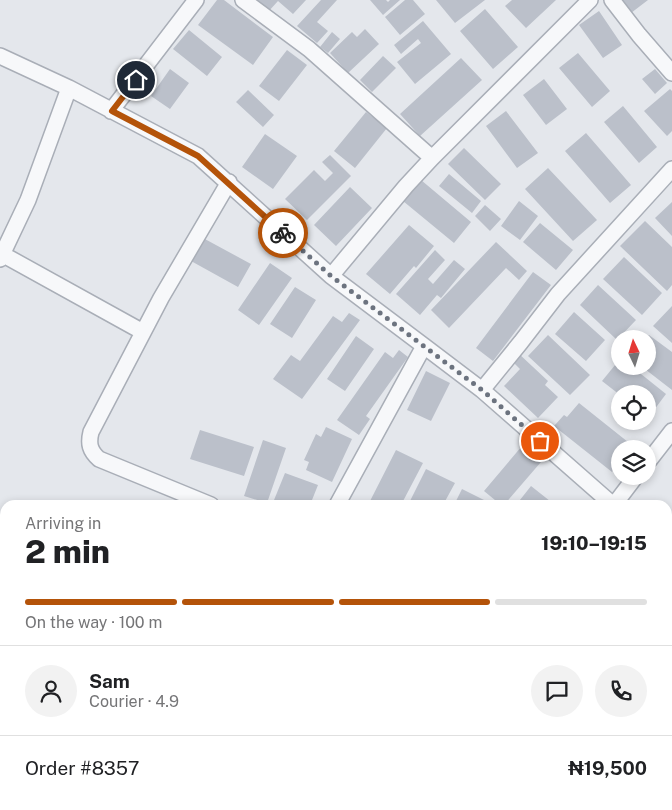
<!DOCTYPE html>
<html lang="en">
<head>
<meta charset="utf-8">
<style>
	:root { --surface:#fff; --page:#f2f2f2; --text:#202124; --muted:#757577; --line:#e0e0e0; --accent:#b45309 }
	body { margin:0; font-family:"Public Sans",sans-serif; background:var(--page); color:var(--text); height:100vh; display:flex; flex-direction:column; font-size:19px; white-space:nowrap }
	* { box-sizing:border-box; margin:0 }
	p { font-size:16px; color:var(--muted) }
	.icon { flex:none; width:28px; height:28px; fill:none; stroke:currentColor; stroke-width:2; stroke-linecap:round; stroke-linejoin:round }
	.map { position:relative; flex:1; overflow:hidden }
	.drawer { position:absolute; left:0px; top:500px; width:672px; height:310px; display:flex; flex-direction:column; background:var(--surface); border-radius:15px 15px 0 0; box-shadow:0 2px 8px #0003 }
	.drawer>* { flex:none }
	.needle { width:32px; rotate:356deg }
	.tools { position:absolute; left:611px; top:330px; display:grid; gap:10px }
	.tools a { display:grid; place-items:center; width:45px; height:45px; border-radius:50%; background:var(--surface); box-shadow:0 2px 8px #0003; font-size:25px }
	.pin { position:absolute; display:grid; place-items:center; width:42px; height:42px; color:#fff; margin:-21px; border:2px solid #fff; border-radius:50%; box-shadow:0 1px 5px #0007 }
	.courier { position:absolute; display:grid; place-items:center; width:50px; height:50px; margin:-25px; border:4px solid #b45309; border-radius:50%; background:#fff; color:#222; box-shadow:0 1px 6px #0007 }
	.headline em { font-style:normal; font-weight:800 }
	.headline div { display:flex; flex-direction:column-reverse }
	.headline { display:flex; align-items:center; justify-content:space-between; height:85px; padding:0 25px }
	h1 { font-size:32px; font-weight:800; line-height:38px }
	.bar { display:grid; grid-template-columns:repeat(4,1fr); gap:8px 5px; align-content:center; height:60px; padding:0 25px }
	.bar i { height:6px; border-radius:4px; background:var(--line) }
	.bar .selected { background:var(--accent) }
	.bar p { grid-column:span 4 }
	.line { display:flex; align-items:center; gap:12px; padding:0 25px; border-top:1px solid var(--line) }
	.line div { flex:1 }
	.round { display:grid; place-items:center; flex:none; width:52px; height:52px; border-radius:26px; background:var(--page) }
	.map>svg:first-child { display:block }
</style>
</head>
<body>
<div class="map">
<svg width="672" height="810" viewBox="0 0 672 810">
	<rect width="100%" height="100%" fill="#e4e7ec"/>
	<path fill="#bbc0ca" d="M217,0H224L273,37L253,65L198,25Z
		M255,0H306L293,14L278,1L268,12Z
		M321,0H337L317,22L328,31L317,43L297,26Z
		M370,0H386L388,2L390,0H400L383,15Z
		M405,0H413L425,14L400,35L385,17Z
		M436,0H485L455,23Z
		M512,0H556L526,28L505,6Z
		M620,0H648L631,13Z
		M485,9L518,47L493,69L460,31Z
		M599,11L622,45L603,58L579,25Z
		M423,21L451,54L415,84L397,62L421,43L418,39L401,54L394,45Z
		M365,29L379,44L348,73L330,53L352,32L357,37Z
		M189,30L222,57L207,76L173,49Z
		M332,32L340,39L328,53L320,47Z
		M287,50L307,65L279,101L259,86Z
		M578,53L610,91L592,107L559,68Z
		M383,56L396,68L372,92L360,80Z
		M461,58L482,80L420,136L400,114Z
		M170,69L189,83L170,109L151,96Z
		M655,69L667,83L655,94L642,79Z
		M544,79L567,109L546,125L523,95Z
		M670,89L672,91V131L667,136L644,111Z
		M248,90L274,115L263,127L236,102Z
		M623,106L657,147L639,163L604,122Z
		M506,111L538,153L517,168L486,126Z
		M366,112L387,128L355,168L334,151Z
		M586,133L631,185L610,203L565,151Z
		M265,134L297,156L273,189L242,167Z
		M464,148L501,184L485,200L448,164Z
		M330,155L351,176L307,220L285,199L314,170L325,181L333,173L322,162Z
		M548,168L597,220L573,241L525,189Z
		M449,174L481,201L472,213L439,186Z
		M421,180L471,222L454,243L403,201Z
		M350,187L372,208L336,246L314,225Z
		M519,201L538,216L520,240L501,226Z
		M672,202V236L655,218Z
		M485,205L501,219L490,231L475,216Z
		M645,221L672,247V285L667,291L620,246Z
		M540,223L573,250L556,270L523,242Z
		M409,225L434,246L416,268L414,266L390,294L366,274Z
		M203,238L251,264L238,287L191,261Z
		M496,242L527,271L519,280L506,268L449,328L431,310Z
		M435,250L445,260L428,279L433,284L454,260L465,269L441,298L437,295L420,315L396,294Z
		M624,257L662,293L642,315L603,279Z
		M270,263L292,278L259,325L238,310Z
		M533,272L551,285L493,361L476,348Z
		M598,285L636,320L617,340L580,305Z
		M295,287L316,300L292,338L270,324Z
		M672,306V343L653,326Z
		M574,312L605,340L586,361L555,334Z
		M349,313L360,320L302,399L273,379L291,355L300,361L333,316L342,322Z
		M548,335L590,375L570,395L528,356Z
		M649,335L672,352V390L641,366H648V339H646Z
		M356,336L374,349L345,391L327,379Z
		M399,350L408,357L366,416L370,419L359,435L337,420L385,352L393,358Z
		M517,352L548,381L545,385L558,397L538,418L504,386L520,369L510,359Z
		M620,359V366H631L666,394L648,418V394L620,395L602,381Z
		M426,371L450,383L431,421L407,410Z
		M579,403L633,446L631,449H620V462L612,472L554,426L564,415L567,417Z
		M326,427L352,439L332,482L306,470L309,462L304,460L316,434L321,437Z
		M200,430L254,447L244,476L190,459Z
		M263,440L286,448L267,503L244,496Z
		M522,446L541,462L504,505H501L484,491Z
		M396,450L423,463L401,505H368Z
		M426,469L455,483L443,505H408Z
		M285,473L318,485L310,505H272Z
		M531,486L555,505H516Z
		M462,489L484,500L482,505H454Z
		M668,579L672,581V608L668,615Z
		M668,681L672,684V692L668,700Z
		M668,728L672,731V759L668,757Z
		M668,765L672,767V788L668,785Z
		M668,794L672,795V804L669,810H642L644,805H668Z
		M553,805H586L583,810H557L552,807Z
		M601,805H632L630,810H599Z"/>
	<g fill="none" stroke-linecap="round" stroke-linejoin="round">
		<g stroke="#a9aeb7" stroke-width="10">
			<path id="lane" d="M20,810L21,805"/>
		</g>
		<g stroke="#a9aeb7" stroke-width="18">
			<path id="street" d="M243,0L309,49L432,158
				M612,0L639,35L672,73
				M0,56L69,88L198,156L331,276L424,346
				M111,111L196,0
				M2,254L143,332
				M0,259L28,200L69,88
				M331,276L406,186L432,158L590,0
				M482,390L521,342L558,294L672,169
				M648,462L672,431
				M211,505L99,459C90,451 88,444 91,432L161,298L229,182
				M337,505L424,346L482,390L613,505
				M614,505L636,476
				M668,553L672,556
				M0,612L5,613
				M496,805L504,810
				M225,810L226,805
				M435,810L438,805"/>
		</g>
		<use href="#lane" stroke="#f7f8fa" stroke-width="8"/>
		<use href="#street" stroke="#f7f8fa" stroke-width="15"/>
	</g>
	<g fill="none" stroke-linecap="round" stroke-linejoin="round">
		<path stroke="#6c737f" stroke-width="5" stroke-dasharray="0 9" d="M283,233L331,276L482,390L540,441"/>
		<path stroke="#b45309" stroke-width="6" d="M136,80L112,111L198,156L283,233"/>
	</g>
</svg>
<div class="tools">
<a><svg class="needle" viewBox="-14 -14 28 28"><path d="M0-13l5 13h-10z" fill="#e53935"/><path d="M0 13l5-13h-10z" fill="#757577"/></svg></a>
<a><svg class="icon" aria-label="locate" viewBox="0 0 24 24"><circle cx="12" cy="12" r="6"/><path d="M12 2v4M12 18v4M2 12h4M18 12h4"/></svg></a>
<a><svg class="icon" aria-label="layers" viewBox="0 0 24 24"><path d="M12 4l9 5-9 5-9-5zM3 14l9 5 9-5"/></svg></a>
</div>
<div class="pin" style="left:540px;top:441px;background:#ea580c"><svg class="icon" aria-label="bag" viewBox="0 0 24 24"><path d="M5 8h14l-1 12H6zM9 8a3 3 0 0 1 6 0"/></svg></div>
<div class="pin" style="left:136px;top:80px;background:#1f2937"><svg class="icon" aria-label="home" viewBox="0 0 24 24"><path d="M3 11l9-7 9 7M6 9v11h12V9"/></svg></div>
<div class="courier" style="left:283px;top:233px"><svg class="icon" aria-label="bike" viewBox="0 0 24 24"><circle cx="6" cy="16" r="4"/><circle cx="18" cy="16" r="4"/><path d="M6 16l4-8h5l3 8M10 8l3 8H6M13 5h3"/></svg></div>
<section class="drawer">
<div class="headline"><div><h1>2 min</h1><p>Arriving in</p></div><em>19:10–19:15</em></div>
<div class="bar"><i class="selected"></i><i class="selected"></i><i class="selected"></i><i></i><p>On the way · 100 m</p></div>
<div class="line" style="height:90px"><a class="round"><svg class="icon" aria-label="person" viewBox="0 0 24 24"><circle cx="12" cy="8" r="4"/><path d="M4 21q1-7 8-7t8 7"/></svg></a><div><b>Sam</b><p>Courier · 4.9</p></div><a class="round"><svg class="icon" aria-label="chat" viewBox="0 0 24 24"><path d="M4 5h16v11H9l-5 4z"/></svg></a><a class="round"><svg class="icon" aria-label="phone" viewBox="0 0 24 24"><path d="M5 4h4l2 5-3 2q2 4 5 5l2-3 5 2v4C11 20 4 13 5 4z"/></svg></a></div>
<div class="line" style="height:65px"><div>Order #8357</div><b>₦19,500</b></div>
</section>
</div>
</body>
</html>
